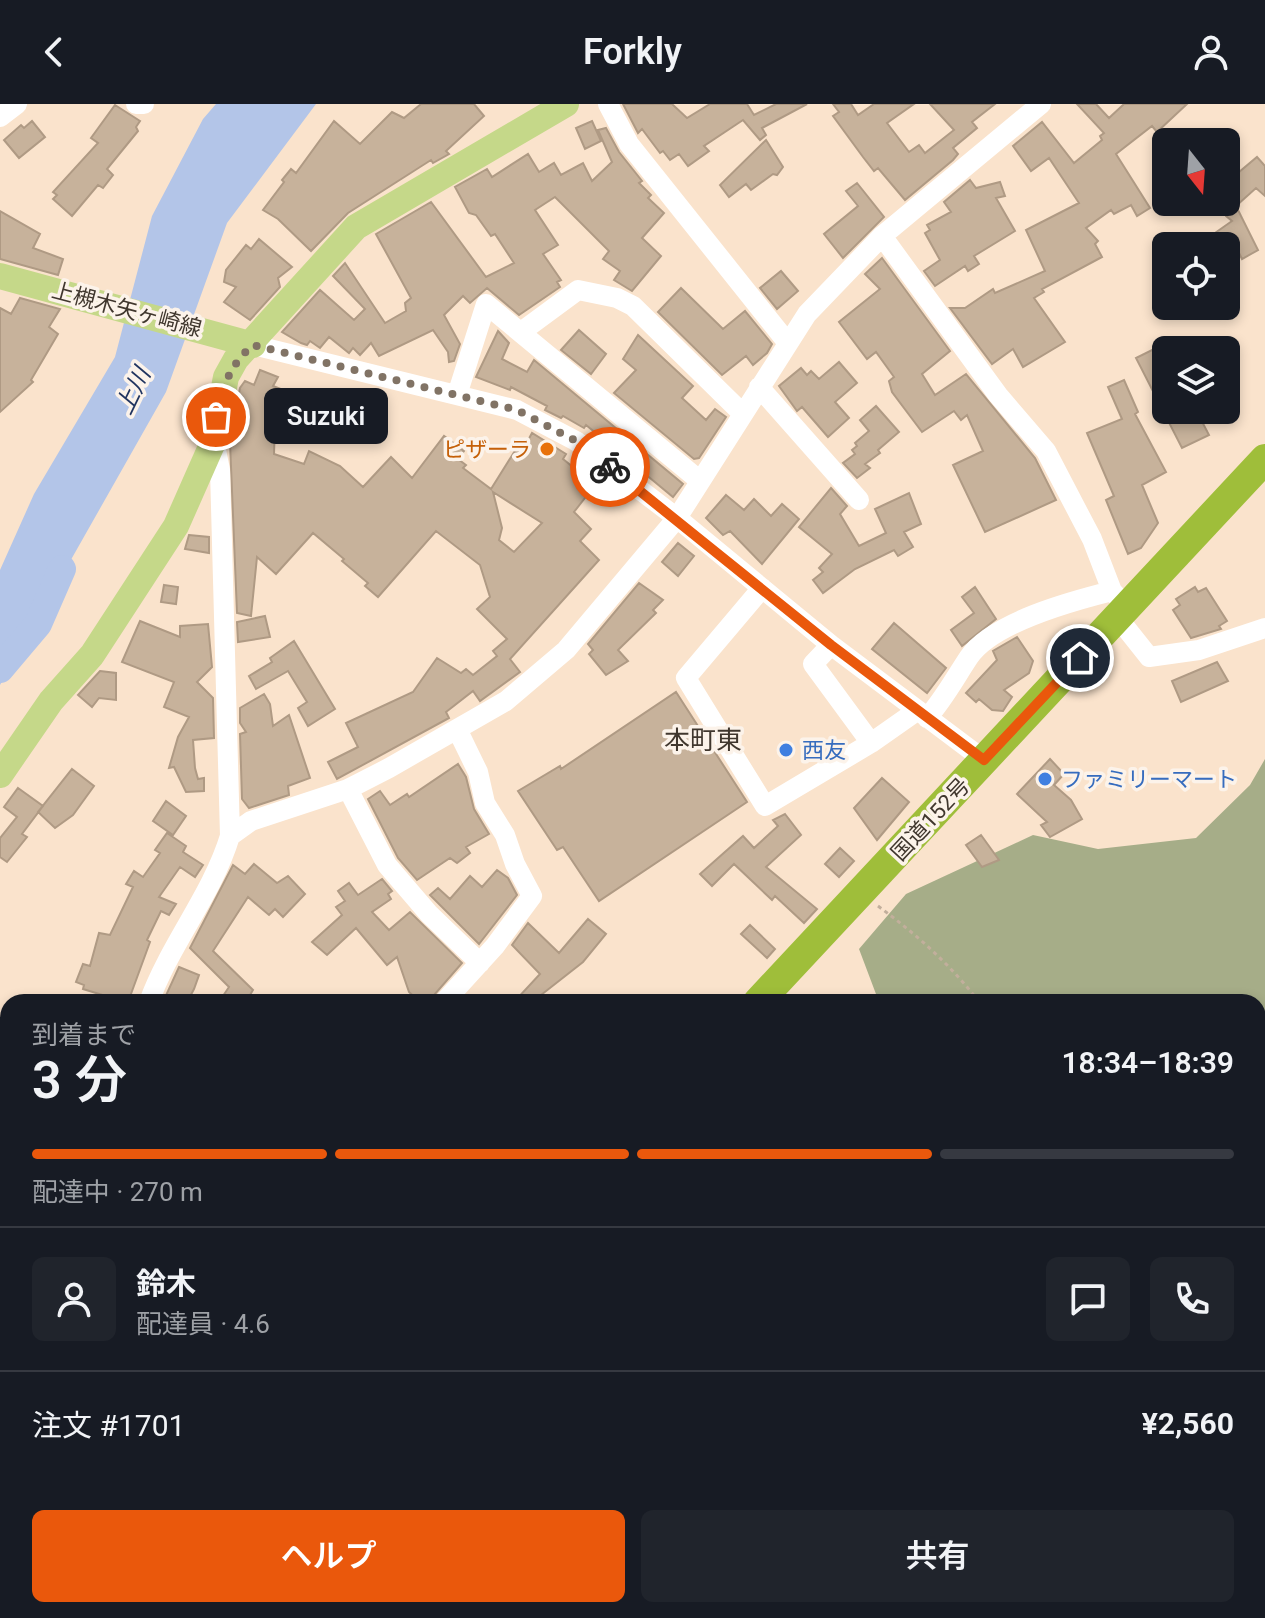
<!DOCTYPE html>
<html lang="ja">
<head>
<meta charset="utf-8">
<style>
	:root { --surface:#171b24; --page:#20242c; --text:#f1f3f6; --muted:#9ea1a6; --line:#363941; --accent:#ea580c }
	body { margin:0; font-family:Roboto,"Noto Sans JP",sans-serif; background:var(--page); color:var(--text); height:100vh; display:flex; flex-direction:column; font-size:30px; white-space:nowrap }
	* { box-sizing:border-box; margin:0 }
	p { font-size:26px; color:var(--muted) }
	.icon { flex:none; width:44px; height:44px; fill:none; stroke:currentColor; stroke-width:2; stroke-linecap:round; stroke-linejoin:round }
	.map { position:relative; flex:1; overflow:hidden }
	.sheet { position:absolute; left:0px; top:890px; width:1266px; height:624px; display:flex; flex-direction:column; background:var(--surface); border-radius:24px 24px 0 0; box-shadow:0 4px 12px #0003 }
	.sheet>* { flex:none }
	.needle { width:52px; rotate:163deg }
	.controls { position:absolute; left:1152px; top:24px; display:grid; gap:16px }
	.controls a { display:grid; place-items:center; width:88px; height:88px; border-radius:12px; background:var(--surface); box-shadow:0 4px 12px #0003; font-size:40px }
	.pin { position:absolute; display:grid; place-items:center; width:68px; height:68px; color:#fff; margin:-34px; border:4px solid #fff; border-radius:50%; box-shadow:0 2px 8px #0007 }
	.courier { position:absolute; display:grid; place-items:center; width:80px; height:80px; margin:-40px; border:6px solid #ea580c; border-radius:50%; background:#fff; color:#222; box-shadow:0 2px 10px #0007 }
	.bubble { position:absolute; height:56px; border-radius:12px; background:var(--surface); box-shadow:0 4px 12px #0003; font-size:26px; font-weight:600; line-height:56px; text-align:center }
	.overview em { font-style:normal; font-weight:600 }
	.overview div { display:flex; flex-direction:column-reverse }
	.overview { display:flex; align-items:center; justify-content:space-between; height:136px; padding:0 32px }
	h1 { font-size:52px; font-weight:600; line-height:60px }
	.bar { display:grid; grid-template-columns:repeat(4,1fr); gap:12px 8px; align-content:center; height:96px; padding:0 32px }
	.bar i { height:10px; border-radius:6px; background:var(--line) }
	.bar .selected { background:var(--accent) }
	.bar p { grid-column:span 4 }
	.line { display:flex; align-items:center; gap:20px; padding:0 32px; border-top:2px solid var(--line) }
	.line div { flex:1 }
	.round { display:grid; place-items:center; flex:none; width:84px; height:84px; border-radius:12px; background:var(--page) }
	.primary-button { display:flex; gap:16px; margin-top:auto; padding:16px 32px }
	.primary-button a { flex:1; height:92px; border-radius:12px; background:var(--accent); color:#fff; font-size:32px; font-weight:600; line-height:92px; text-align:center }
	.primary-button a+a { background:var(--page); color:var(--text) }
	header { display:flex; justify-content:space-between; align-items:center; height:104px; padding:0 32px; background:var(--surface); font-size:36px; font-weight:600 }
	.map>svg:first-child { display:block }
</style>
</head>
<body>
<header><svg class="icon" aria-label="back" viewBox="0 0 24 24"><path d="M15 5l-7 7 7 7"/></svg>Forkly<svg class="icon" aria-label="person" viewBox="0 0 24 24"><circle cx="12" cy="8" r="4"/><path d="M4 21q1-7 8-7t8 7"/></svg></header>
<div class="map">
<svg width="1265" height="1514" viewBox="0 0 1265 1514">
	<rect width="100%" height="100%" fill="#fae3cc"/>
	<path fill="#a6ad88" d="M1265,655V1514H880L874,1506H1258V898H879L859,845L906,790L1033,731L1098,745L1196,734L1250,681Z"/>
	<path fill="#b3c5e8" d="M216,0H316L227,119L166,288L0,581V466L34,390L115,253L152,112L203,15Z"/>
	<g fill="none" stroke-linecap="round" stroke-linejoin="round">
		<path stroke="#b3c5e8" stroke-width="28" d="M0,565L38,520L62,465"/>
	</g>
	<path fill="#c7b29b" stroke="#af9a84" stroke-width="2" fill-rule="evenodd" d="M421,0H474L484,12L446,47L449,50L433,59L431,56L348,109L311,147L278,115L263,106L284,78L282,76L291,65L296,69L334,17L360,40L392,8L404,14Z
		M623,0H672L687,14L710,0H747L754,11L776,0H807L762,24L766,31L760,36L743,16L704,42L709,47L688,62L679,50L670,56L663,47L660,49L642,25L638,29Z
		M833,0H851L858,11L874,0H914L887,19L909,48L919,41L925,49L954,26L930,0H995L972,18L977,24L953,44L958,50L953,56L905,96L878,64L874,67L863,53L833,12L839,8Z
		M1077,0H1096L1109,14L1124,0H1187L1157,28L1152,22L1116,50L1150,104L1137,112L1131,101L1114,110L1111,106L1086,124L1098,137L1095,140L1102,153L1042,185L1044,188L1034,194L1065,238L1023,263L1013,245L992,260L950,204H965L993,185L995,189L1045,167L1026,126L1079,99L1049,54L1031,67L1013,42L1042,18L1074,59L1102,36L1100,32L1104,29Z
		M115,1L140,17L136,23L138,27L107,65L113,71L103,84L98,81L72,112L53,95L57,91L53,88L98,39L91,34Z
		M32,17L45,33L19,54L4,36L21,21L24,24Z
		M592,17L601,37L585,45L576,24Z
		M606,24L619,48L642,77L639,79L651,91L648,94L664,109L642,134L661,152L632,187L614,176L620,167L603,155L609,147L555,93L535,106L558,141L543,150L561,176L557,178L560,183L519,211L487,184L470,199L463,192L444,211L460,240L454,257L449,258L448,248L433,226L379,252L371,239L360,251L353,244L349,249L329,233L320,244L310,237L307,241L301,239L282,228L320,186L354,216L365,205L333,172L345,159L385,219L406,207L405,199L411,194L376,130L431,98L486,173L514,159L495,130L491,132L476,111L469,109L455,83L487,65L492,73L528,50L539,68L554,59L561,71L583,59L592,77L612,58L598,26Z
		M766,36L783,63L777,71L773,70L751,86L746,80L729,93L720,81Z
		M1257,53L1265,62V92L1256,84L1236,102L1258,146L1242,155L1234,139L1222,142L1215,129L1232,117L1226,112V79Z
		M970,76L976,84L1000,78L1005,92L996,94L1015,127L974,152L979,160L968,167L965,162L935,182L924,167L940,156L925,129L930,126L927,121L951,108L944,98Z
		M857,79L884,113L843,154L824,130L858,102L846,87Z
		M0,107L40,130L33,144L63,155L58,171L0,155Z
		M259,135L292,163L278,174L280,183L250,216L224,198L236,183L224,178L226,166L246,141L251,145Z
		M882,154L950,247L922,270L935,291L966,270L1035,354L1056,396L985,428L953,361L983,347L967,311L961,316L954,307L922,328L892,288L889,277L894,273L876,248L867,255L839,218L880,185L865,170Z
		M781,167L798,187L777,205L760,184Z
		M681,184L723,225L745,207L772,240L767,249L753,261L746,252L722,271L658,208Z
		M20,194L60,205L49,223L58,230L31,276L33,278L0,308V204L11,210Z
		M579,226L606,250L591,270L561,246Z
		M498,227L509,239L502,255L527,268L534,256L683,380L673,393L586,321L584,324L563,312L561,314L545,306L547,302L511,283L510,286L476,273Z
		M638,231L693,282L682,294L706,316L715,305L726,313L699,354L694,355L614,289L636,266L623,255Z
		M1162,241L1166,249V306H1196L1209,331L1182,344L1136,254Z
		M839,258L857,279L835,298L849,314L828,333L802,303L797,307L779,282L801,264L807,271L811,267L819,275Z
		M260,266L278,273L273,282L314,298L301,329L275,319L274,350L304,360L309,347L340,362L363,383L391,353L412,374L444,332L464,347L458,355L466,361L463,364L491,385L521,337L526,340L532,329L566,350L563,355L595,381L574,408L591,425L580,437L599,456L510,555L520,568L480,597L473,587L446,608L449,614L337,675L328,658L358,643L346,619L413,588L437,554L461,569L466,565L473,571L497,552L493,547L507,535L477,505L490,493L480,461L436,427L378,493L365,482L368,479L342,457L344,455L313,429L276,470L257,453L251,512L237,509L230,338L240,284L245,277L254,281ZM493,388L542,419L514,448L499,436L502,424Z
		M1124,276L1138,308L1135,310L1166,368L1142,381L1158,419L1141,444L1128,450L1106,396L1114,392L1087,329L1122,315L1108,283Z
		M876,302L899,328L878,346L880,349L865,360L870,364L857,374L843,359L855,350L852,346L857,342L855,339L869,327L860,316Z
		M831,384L847,402L840,410L859,442L886,429L875,405L909,389L921,420L904,428L913,443L898,452L894,446L855,465L823,489L813,476L823,468L819,464L832,450L799,423Z
		M726,391L744,406L754,395L771,412L782,400L799,415L762,460L730,427L723,431L706,414Z
		M189,431L209,433V449L185,445Z
		M678,439L694,452L678,472L662,458Z
		M639,479L663,496L653,506L656,509L618,546L628,557L606,571L589,550L593,546L588,540Z
		M164,481L178,483L176,500L161,498Z
		M975,483L996,515L962,542L951,526L974,509L962,493Z
		M1195,483L1198,488L1206,484L1227,517L1219,522L1221,525L1191,534L1173,506L1180,501L1176,495Z
		M265,512L270,533L238,538L237,518Z
		M140,517L180,533V522L208,520L212,563L197,578L213,594L214,634L193,636L195,664L198,675L204,674V687L186,688L174,663L169,664L178,633L189,613L164,603L174,578L122,558Z
		M894,519L946,564L927,589L872,545Z
		M1017,533L1033,557L1029,569L1004,586L1012,593L1003,607L992,606L979,595L976,598L966,589L997,556L993,547Z
		M294,537L335,605L308,622L298,604L307,598L288,567L256,585L249,572L272,558L270,554Z
		M1217,558L1228,577L1181,598L1172,577Z
		M100,567L116,569V596L99,594L92,603L78,591Z
		M676,588L747,698L599,797L563,743L557,746L518,687L560,662L561,665Z
		M264,590L270,600L273,622L289,611L310,674L288,682L289,691L249,704L242,695L240,630L246,628L240,619V604Z
		M1050,655L1064,670L1054,681L1071,696L1082,715L1050,733L1041,721L1047,718L1017,690Z
		M458,660L466,673L474,705L489,730L466,743L470,749L457,759L450,754L417,776L398,754L368,695L380,687L390,701L407,690L409,693Z
		M72,665L94,682L73,711L55,724L38,708Z
		M882,674L909,698L877,736L854,704Z
		M18,684L43,702L22,730L27,733L7,758L0,753V734L17,713L4,703Z
		M166,697L186,712L173,731L153,717Z
		M785,710L801,731L766,763L817,805L804,819L775,792L772,796L734,760L712,782L700,770L743,732L754,744L778,722L773,716Z
		M167,729L186,742L183,748L203,761L195,773L180,763L159,793L176,800L169,811L161,807L147,836L150,838L128,898H108L109,893L83,885L84,881L76,878L83,860L90,862L99,829L110,831L133,783L126,780L134,767L143,773L160,749L155,746Z
		M981,731L999,756L982,763L966,741Z
		M840,744L854,757L839,773L825,760Z
		M254,760L277,779L288,772L305,790L283,813L275,805L269,811L248,793L213,847L253,886L250,891L266,898H219L229,883L190,844L233,761L245,770Z
		M497,766L508,774L517,791L479,840L430,791L438,784L450,795L470,772L482,783Z
		M382,775L392,787L388,790L391,795L372,808L389,826L410,808L462,859L428,898H420L409,888L397,853L387,861L356,824L327,851L312,838L342,811L336,803L345,797L338,787L349,779L358,791Z
		M588,815L606,830L583,858L541,891L549,898H514L540,870L512,841L528,819L559,849Z
		M750,821L775,845L767,854L741,830Z
		M179,863L199,871L194,885L187,898H163Z"/>
	<g fill="none" stroke-linecap="round" stroke-linejoin="round">
		<path stroke="#c2af9c" stroke-width="3" stroke-dasharray="4 4" stroke-linecap="butt" d="M878,802C917,831 950,860 979,898
			M1168,1506L1174,1514"/>
		<path stroke="#fff" stroke-width="20" d="M136,0H144
			M608,0L629,40L787,238
			M0,13L17,0
			M882,132L998,291L1046,347L1092,435L1112,487L1127,503
			M521,228L578,186L617,194L633,202L742,309
			M253,241L517,306L576,337L677,414L831,541L984,656
			M759,283L859,396
			M457,291L486,200L699,376
			M762,484L686,574L765,702L871,639
			M1118,514L1149,553L1199,546L1265,524
			M831,541L813,560L871,639L918,606
			M927,614C944,595 955,574 969,553C993,518 1072,497 1112,487
			M348,685L387,761L429,810L480,859
			M230,732L251,717L348,685L389,664L506,597L566,546L677,414L807,210L882,132L1041,0
			M149,898C170,840 212,791 230,732L220,366L214,336
			M444,898L495,842L532,792L515,760L505,731L485,699L478,668L457,625
			M0,1381L8,1365
			M828,1506L832,1514
			M377,1514L385,1506
			M475,1514L480,1506
			M665,1514L667,1506
			M736,1514L742,1506"/>
		<path stroke="#c5d889" stroke-width="26" d="M0,172L253,241
			M0,671L51,597L92,551L176,422L214,336L226,273L236,255L356,123L566,0"/>
		<path stroke="#9fbe3a" stroke-width="30" d="M758,898L1265,355
			M188,1514L195,1506"/>
	</g>
	<g fill="none" stroke-linecap="round" stroke-linejoin="round">
		<path stroke="#817365" stroke-width="8" stroke-dasharray="0 14.4" d="M216,313C223,282 229,262 253,241L517,306L576,337L610,363"/>
		<path stroke="#ea580c" stroke-width="10" d="M610,363L831,541L984,656L1080,554"/>
	</g>
	<circle fill="#e8710a" stroke="#fcf3ea" stroke-width="3" cx="547" cy="345" r="8"/>
	<g fill="#3f7fe0" stroke="#fcf3ea" stroke-width="3">
		<circle cx="786" cy="646" r="8"/>
		<circle cx="1045" cy="675" r="8"/>
	</g>
	<g text-anchor="middle" stroke-width="7" stroke-linejoin="round" paint-order="stroke">
		<g font-size="22" fill="#40372e" stroke="#fcf3ea">
			<text transform="translate(127 205) rotate(15)" y="8">上槻木矢ヶ崎線</text>
			<text transform="translate(930 715) rotate(-47)" y="8">国道152号</text>
		</g>
		<g font-size="22" fill="#c56008" stroke="#fcf3ea" text-anchor="end">
			<text x="531" y="353">ピザーラ</text>
		</g>
		<g font-size="22" fill="#366cbe" stroke="#fcf3ea" text-anchor="start">
			<text x="802" y="654">西友</text>
			<text x="1061" y="683">ファミリーマート</text>
		</g>
		<g font-size="24" font-style="italic" fill="#1f335f" stroke="#fcf3ea">
			<text transform="translate(133 287) rotate(-64)" y="8">上川</text>
		</g>
		<g font-size="26" fill="#40372e" stroke="#fcf3ea">
			<text x="703" y="645">本町東</text>
		</g>
	</g>
</svg>
<div class="controls">
<a><svg class="needle" viewBox="-14 -14 28 28"><path d="M0-13l5 13h-10z" fill="#e53935"/><path d="M0 13l5-13h-10z" fill="#9ea1a6"/></svg></a>
<a><svg class="icon" aria-label="locate" viewBox="0 0 24 24"><circle cx="12" cy="12" r="6"/><path d="M12 2v4M12 18v4M2 12h4M18 12h4"/></svg></a>
<a><svg class="icon" aria-label="layers" viewBox="0 0 24 24"><path d="M12 4l9 5-9 5-9-5zM3 14l9 5 9-5"/></svg></a>
</div>
<div class="pin" style="left:216px;top:313px;background:#ea580c"><svg class="icon" aria-label="bag" viewBox="0 0 24 24"><path d="M5 8h14l-1 12H6zM9 8a3 3 0 0 1 6 0"/></svg></div>
<div class="pin" style="left:1080px;top:554px;background:#1f2937"><svg class="icon" aria-label="home" viewBox="0 0 24 24"><path d="M3 11l9-7 9 7M6 9v11h12V9"/></svg></div>
<div class="courier" style="left:610px;top:363px"><svg class="icon" aria-label="bike" viewBox="0 0 24 24"><circle cx="6" cy="16" r="4"/><circle cx="18" cy="16" r="4"/><path d="M6 16l4-8h5l3 8M10 8l3 8H6M13 5h3"/></svg></div>
<div class="bubble" style="left:264px;top:284px;width:124px">Suzuki</div>
<section class="sheet">
<div class="overview"><div><h1>3 分</h1><p>到着まで</p></div><em>18:34–18:39</em></div>
<div class="bar"><i class="selected"></i><i class="selected"></i><i class="selected"></i><i></i><p>配達中 · 270 m</p></div>
<div class="line" style="height:144px"><a class="round"><svg class="icon" aria-label="person" viewBox="0 0 24 24"><circle cx="12" cy="8" r="4"/><path d="M4 21q1-7 8-7t8 7"/></svg></a><div><b>鈴木</b><p>配達員 · 4.6</p></div><a class="round"><svg class="icon" aria-label="chat" viewBox="0 0 24 24"><path d="M4 5h16v11H9l-5 4z"/></svg></a><a class="round"><svg class="icon" aria-label="phone" viewBox="0 0 24 24"><path d="M5 4h4l2 5-3 2q2 4 5 5l2-3 5 2v4C11 20 4 13 5 4z"/></svg></a></div>
<div class="line" style="height:104px"><div>注文 #1701</div><b>¥2,560</b></div>
<div class="primary-button"><a>ヘルプ</a><a>共有</a></div>
</section>
</div>
</body>
</html>
